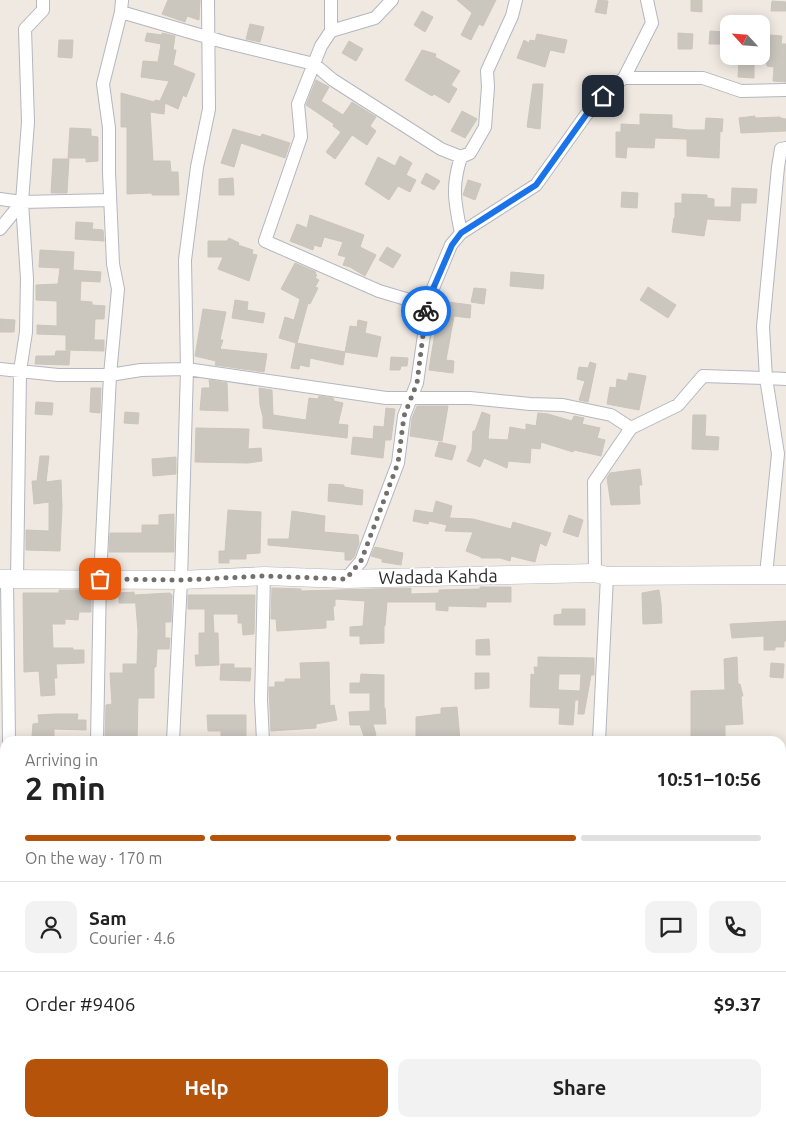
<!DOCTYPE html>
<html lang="en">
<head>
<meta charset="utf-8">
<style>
	:root { --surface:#fff; --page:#f2f2f2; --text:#222; --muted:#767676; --line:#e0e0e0; --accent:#b45309 }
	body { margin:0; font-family:Ubuntu,sans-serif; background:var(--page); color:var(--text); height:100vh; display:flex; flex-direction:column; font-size:19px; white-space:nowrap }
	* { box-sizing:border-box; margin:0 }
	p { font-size:16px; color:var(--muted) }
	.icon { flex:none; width:28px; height:28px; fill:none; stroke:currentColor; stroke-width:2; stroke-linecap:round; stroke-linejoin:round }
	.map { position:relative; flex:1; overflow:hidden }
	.drawer { position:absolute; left:0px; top:736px; width:786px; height:391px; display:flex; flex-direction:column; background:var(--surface); border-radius:15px 15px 0 0; box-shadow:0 2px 12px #0003 }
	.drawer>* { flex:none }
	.needle { width:32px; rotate:296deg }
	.controls { position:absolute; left:720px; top:15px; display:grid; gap:10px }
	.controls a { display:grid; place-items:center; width:50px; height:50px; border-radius:10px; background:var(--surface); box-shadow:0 2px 12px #0003; font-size:25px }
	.pin { position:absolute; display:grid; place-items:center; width:42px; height:42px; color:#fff; margin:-21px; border-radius:10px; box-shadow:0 2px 8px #0006 }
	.courier { position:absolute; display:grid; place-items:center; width:50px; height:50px; margin:-25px; border:4px solid #1a73e8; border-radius:50%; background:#fff; color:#222; box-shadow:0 1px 6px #0007 }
	.headline em { font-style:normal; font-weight:600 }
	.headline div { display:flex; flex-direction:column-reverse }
	.headline { display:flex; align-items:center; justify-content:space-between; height:85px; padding:0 25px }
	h1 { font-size:32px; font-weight:600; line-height:38px }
	.bar { display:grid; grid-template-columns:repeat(4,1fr); gap:8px 5px; align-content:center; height:60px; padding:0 25px }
	.bar i { height:6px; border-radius:4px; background:var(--line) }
	.bar .on { background:var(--accent) }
	.bar p { grid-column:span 4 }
	.line { display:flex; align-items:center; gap:12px; padding:0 25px; border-top:1px solid var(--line) }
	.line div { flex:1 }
	.round { display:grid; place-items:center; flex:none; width:52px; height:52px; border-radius:10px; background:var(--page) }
	.action { display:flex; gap:10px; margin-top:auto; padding:10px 25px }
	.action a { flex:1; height:58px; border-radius:10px; background:var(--accent); color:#fff; font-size:20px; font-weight:600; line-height:58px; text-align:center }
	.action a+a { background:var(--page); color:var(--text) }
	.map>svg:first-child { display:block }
</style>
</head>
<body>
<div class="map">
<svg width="786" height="1127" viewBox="0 0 786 1127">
	<rect width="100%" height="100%" fill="#efe9e1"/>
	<path fill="#cbc7bf" stroke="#cbc5ba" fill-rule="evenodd" d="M168,0H200L199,20L187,16L185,22L162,14Z
		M457,0H496L483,26L479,24L471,40L461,35L472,13Z
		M598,0L608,1L606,14L595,12Z
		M691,0H702V12L691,11Z
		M772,1L786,2V11H771Z
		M422,11L433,17L425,32L414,25Z
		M250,24L264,27L260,42L246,39Z
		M710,31L726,32V44H709Z
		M147,33L162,35V33L175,36L173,50H176L173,65L195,74L186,97L183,95L178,109L165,103L164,114L150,112L153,161H170L171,172H178L179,195H152V193L127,194V127H121V93L154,102L155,100L160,101L169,81L141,77L143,61L158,62L161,44L145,41Z
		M678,33L693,34L692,49H678Z
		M537,34L567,40L564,53L550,50L545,67L517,58L524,40L529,43L530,40L535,41Z
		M769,35L782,36L781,44H786V82L773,81L774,67L767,66L765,51H767Z
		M59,40H73L72,58L58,57Z
		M349,41L363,49L356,61L342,53Z
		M422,50L436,54L435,57L460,71L451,85L457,89L449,103L434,94L432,96L405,80Z
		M739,60L754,61V78L738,77Z
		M316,80L329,87L321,101L343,115L352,102L376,117L370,126L376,131L367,145L352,135L335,159L326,152L341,132L333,126L334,124L306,105Z
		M533,84H543L540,129L527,127Z
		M462,111L477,119L465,138L451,131Z
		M640,114L672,115V128L687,130H705L706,118L723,119L722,132L720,131L719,158L687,156V139L655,138L654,148L627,147L626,158L616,157V132H621V124L640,125Z
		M755,116V118L780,117L781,118L786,119V131L741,133L739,118Z
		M70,128L91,129V136L98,137V161L86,162V158H68Z
		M233,129L261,137L262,134L290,143L285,158L241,143L234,167L221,163Z
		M400,156L412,163L406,175L416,180L410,192L398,186L389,200L365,184L378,157L395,166Z
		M53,159H69L67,193H51Z
		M426,173L440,181L434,190L421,183Z
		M233,178L234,195H219V179Z
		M468,180L481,184L475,200L463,195Z
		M732,188L757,189L756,203H741L740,221L707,219L704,236L672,232L674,218H675V203H682V194L707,195V198L714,199V207H731Z
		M622,192L638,193L637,208L621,207Z
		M310,215L364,235L360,247L376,255L365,276L350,267L343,265L346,257L338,255L343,242L324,237L321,247L314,245L313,250L290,241L297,224L307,228Z
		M76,222L93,223L92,229L103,230L104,241L75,239Z
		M229,238L239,243L238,245L253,250L252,254L257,255L249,281L218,269L223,257H208V241H227Z
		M387,247L401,255L393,268L379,260Z
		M40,250L74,252L73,270L101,272L100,282L81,281L80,301L92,302V305L105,306L104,319H95L94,340H104V351L66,350V335L37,334V325L57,326V301L36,300V285L58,284L60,268L39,267Z
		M295,263L316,272L315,274L317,275L315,278L319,280L315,287L318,288L310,304L308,303L297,343L345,352L343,365L310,358L309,367L300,365L299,369L291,368L296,343L279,338L285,317L294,320L300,299L281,289Z
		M511,272L544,275L543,289L510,286Z
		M648,287L676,305L668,318L640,300Z
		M474,288L486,289L484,304L471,302Z
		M235,300L248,302L247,310L265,313L263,323L232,318Z
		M440,301L471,305L470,318L454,316L446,360L454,361L453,373L429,370Z
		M203,309L226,312L220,340H223L220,349L267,354L264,372L215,365L216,361L195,356Z
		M0,319L15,320L14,332H0Z
		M358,320L367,322L365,333L381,337L377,357L345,352L350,326L357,327Z
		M56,351H70L69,365L35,364L36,356H55Z
		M391,357L408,358L407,366H401L400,370H390Z
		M590,362L596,364L588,402L579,400L585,381L577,379L579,367L588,368Z
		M629,373L646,376L639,410L607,404L610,387L616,388L617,379L627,381Z
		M209,380L227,383L228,411L200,410L202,388H210Z
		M91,388H101L100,413L90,412Z
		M259,388L272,390L273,415L306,420L309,398L318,399L319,396L333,398L334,401L343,403L338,424L348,425L347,438L263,428V417L260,405Z
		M36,402L53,403L52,415L35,414Z
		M417,406H448L442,441L410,436L412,418Z
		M386,408L395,409L391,440H385L383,458L351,454L353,437L373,439L374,426L384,427Z
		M125,412L139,413L138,424L124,423Z
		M482,412L490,415L488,439L508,440L510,427L526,430V424L536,426L538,413L548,414L572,421L574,416L584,418L582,424L600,428L597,438L605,440L601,456L574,450L573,452L541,442L540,449L531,448L530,463L508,461L507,468L484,458L480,467L467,461L472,450L473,431H475Z
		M693,415H706L705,436L719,437L718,450L692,449Z
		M196,428L249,429L248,449L261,448L262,461L248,463L195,462Z
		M439,442L456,446L452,460L435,456Z
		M40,456H49L46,482L61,480L62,507L60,551L26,550V530L49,531V502L34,504L32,481H37Z
		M176,457V474L153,476L152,459Z
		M640,469L642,485H639L640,504L611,505L607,478L610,473Z
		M329,484L344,485V487L363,490L362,505L328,501Z
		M436,501L452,506L448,525L450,518L473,519L511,529L513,522L551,533L546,546L540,543L535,562L511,556L510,561L500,558H481V557L466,551L473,532L445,531L447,525L429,521L428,524L413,521L415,510L433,513Z
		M228,510L261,512L260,553L246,554V559H229V563H219V551H225Z
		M292,511L325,516L324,532L358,535L359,543L354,557L351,560H345V552L268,545V539H289Z
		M174,514V552H109L110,533H142V525H159V515Z
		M569,515L583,520L578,537L563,532Z
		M375,547L403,553L401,565L382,562V559L371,556Z
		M480,587H511V602H486V607L448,606V611L436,610V602H387L385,626L384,625V643L360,644V636H350V627L363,626L365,601L335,599V606H333L334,620H326V628L277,631L276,619H271L272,588L301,589V591L411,588V594L439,593V590L480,589Z
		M59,590H91V612H79L78,620L65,619V624H52L53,648H73V650H84V663L56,664L57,678H54L55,695L41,696L39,671L24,672L23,593H59Z
		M659,590L661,603L662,623L643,624L642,593Z
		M134,592L135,603H119V593Z
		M170,593L172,595L171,622H165V638H170L169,649H157L156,667H154V698H138L137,741H105L106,705L112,704L110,673H123V664H137L138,631L135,595Z
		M188,595H255L254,634L243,635L242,623H238V614H213L214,633H218L219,665L196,666L195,655H199V633H205V609H188Z
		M562,609H585V625H554V615L562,614Z
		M786,621V641H784V647H775V650H764V636L732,638L730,624Z
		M489,639L490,655H476V640Z
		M538,657L594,658V675H591L584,714H578L579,700H575L573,725L559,724L560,708L530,707L531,674L535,675L534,667H538ZM559,674H581L580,691L558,690Z
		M737,657L738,684H740L743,696H741L743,724L725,725V741H691V691L725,690L724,659Z
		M329,662L330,706L334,705L337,720L316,724V728L271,731L269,687H275V682H285V679H301L300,663Z
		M771,663L784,664L783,678L770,677Z
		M221,664H234V668H251L250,681L220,680Z
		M475,673H489V688L475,689Z
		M361,674L384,675V708H385L386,724H373L376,735L365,739L360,725H350L349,712L370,711V693H350V683H360Z
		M457,707L460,741H451V738L416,741V717L441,714V708Z
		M55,714H78L77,720H86V730L54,729V739L32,737L33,724L39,723L38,715Z
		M207,715H246V741H221V731H208Z"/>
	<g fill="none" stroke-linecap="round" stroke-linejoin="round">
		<g stroke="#b4b7c1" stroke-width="14">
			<path id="street" d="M122,0L121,12L103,84L109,128V172L113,264L118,289L110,375L141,370L187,369L386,398H470L530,404L563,405L611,415L631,428
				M331,0V31L321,46L298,104L301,137L265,241L379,291L426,305
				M121,12L224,42L314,64L333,80L441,149L461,157
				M331,31L375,18L392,0
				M624,78H703L741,91L786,90
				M0,199L22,202
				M0,229L22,202L110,200
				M461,233L536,185L586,115L612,87L624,78L652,23L647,0
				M0,369L58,375H110L100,579L97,741
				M595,573L594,482L631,428L678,405L703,376L766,378L763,327L778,167L781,149L786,148
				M766,575L778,454L766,378L786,379
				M7,579L9,741
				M346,579L361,561L398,463L404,416L417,383L425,328L426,305L451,245L461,233C455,203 451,188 461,157L470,153L485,127L488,87L487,71L512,16L516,0
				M17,580L20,371L26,332L27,279L22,202L28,122L25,29L43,10V0
				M173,741L181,580L187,369L185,260L197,167L209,109L208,0
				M263,741L261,700L264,576
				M599,741L607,576
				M0,983L5,914
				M248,1122V1127
				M85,1127V1122
				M165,1127V1122
				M336,1127V1122
				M580,1127V1122"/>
		</g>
		<g stroke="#b4b7c1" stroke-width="19">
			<path id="secondary" d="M0,579L181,580L264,576L346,579L595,573L607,576L786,575"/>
		</g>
		<use href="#street" stroke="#fff" stroke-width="12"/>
		<use href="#secondary" stroke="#fff" stroke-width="18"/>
	</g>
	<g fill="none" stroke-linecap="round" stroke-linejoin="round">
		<path stroke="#726f6d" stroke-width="5" stroke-dasharray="0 9" d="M100,579L181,580L264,576L346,579L361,561L398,463L404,416L417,383L426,311"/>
		<path stroke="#1a73e8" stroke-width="6" d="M426,311V305L452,245L461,233L536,185L586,115L603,96"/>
	</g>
	<g text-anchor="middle" stroke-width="4" stroke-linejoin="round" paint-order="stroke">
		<g font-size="18" fill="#2e2e2e" stroke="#fff">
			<text transform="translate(438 577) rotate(-1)" y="6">Wadada Kahda</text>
		</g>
	</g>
</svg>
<div class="controls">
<a><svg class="needle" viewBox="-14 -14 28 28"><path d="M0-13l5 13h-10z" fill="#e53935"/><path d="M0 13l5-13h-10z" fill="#767676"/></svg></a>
</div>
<div class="pin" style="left:100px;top:579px;background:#ea580c"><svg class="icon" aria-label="bag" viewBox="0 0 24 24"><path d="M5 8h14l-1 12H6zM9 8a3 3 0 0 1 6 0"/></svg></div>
<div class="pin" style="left:603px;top:96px;background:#1f2937"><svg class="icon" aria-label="home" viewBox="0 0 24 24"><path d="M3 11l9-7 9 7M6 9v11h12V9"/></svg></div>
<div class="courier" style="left:426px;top:311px"><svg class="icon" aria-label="bike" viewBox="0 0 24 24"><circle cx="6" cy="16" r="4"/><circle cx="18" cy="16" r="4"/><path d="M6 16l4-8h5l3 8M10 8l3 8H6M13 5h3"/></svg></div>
<section class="drawer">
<div class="headline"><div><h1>2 min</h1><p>Arriving in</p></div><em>10:51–10:56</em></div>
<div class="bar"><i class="on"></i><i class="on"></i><i class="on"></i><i></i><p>On the way · 170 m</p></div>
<div class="line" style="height:90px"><a class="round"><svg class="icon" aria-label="person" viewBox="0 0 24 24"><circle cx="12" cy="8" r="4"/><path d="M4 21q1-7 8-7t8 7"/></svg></a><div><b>Sam</b><p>Courier · 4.6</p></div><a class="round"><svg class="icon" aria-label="chat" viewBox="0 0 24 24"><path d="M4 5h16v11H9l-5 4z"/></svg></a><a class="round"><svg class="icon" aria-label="phone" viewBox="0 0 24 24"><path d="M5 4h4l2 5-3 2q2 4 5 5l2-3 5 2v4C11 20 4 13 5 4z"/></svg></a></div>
<div class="line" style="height:65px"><div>Order #9406</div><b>$9.37</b></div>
<div class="action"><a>Help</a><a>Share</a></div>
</section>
</div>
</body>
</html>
